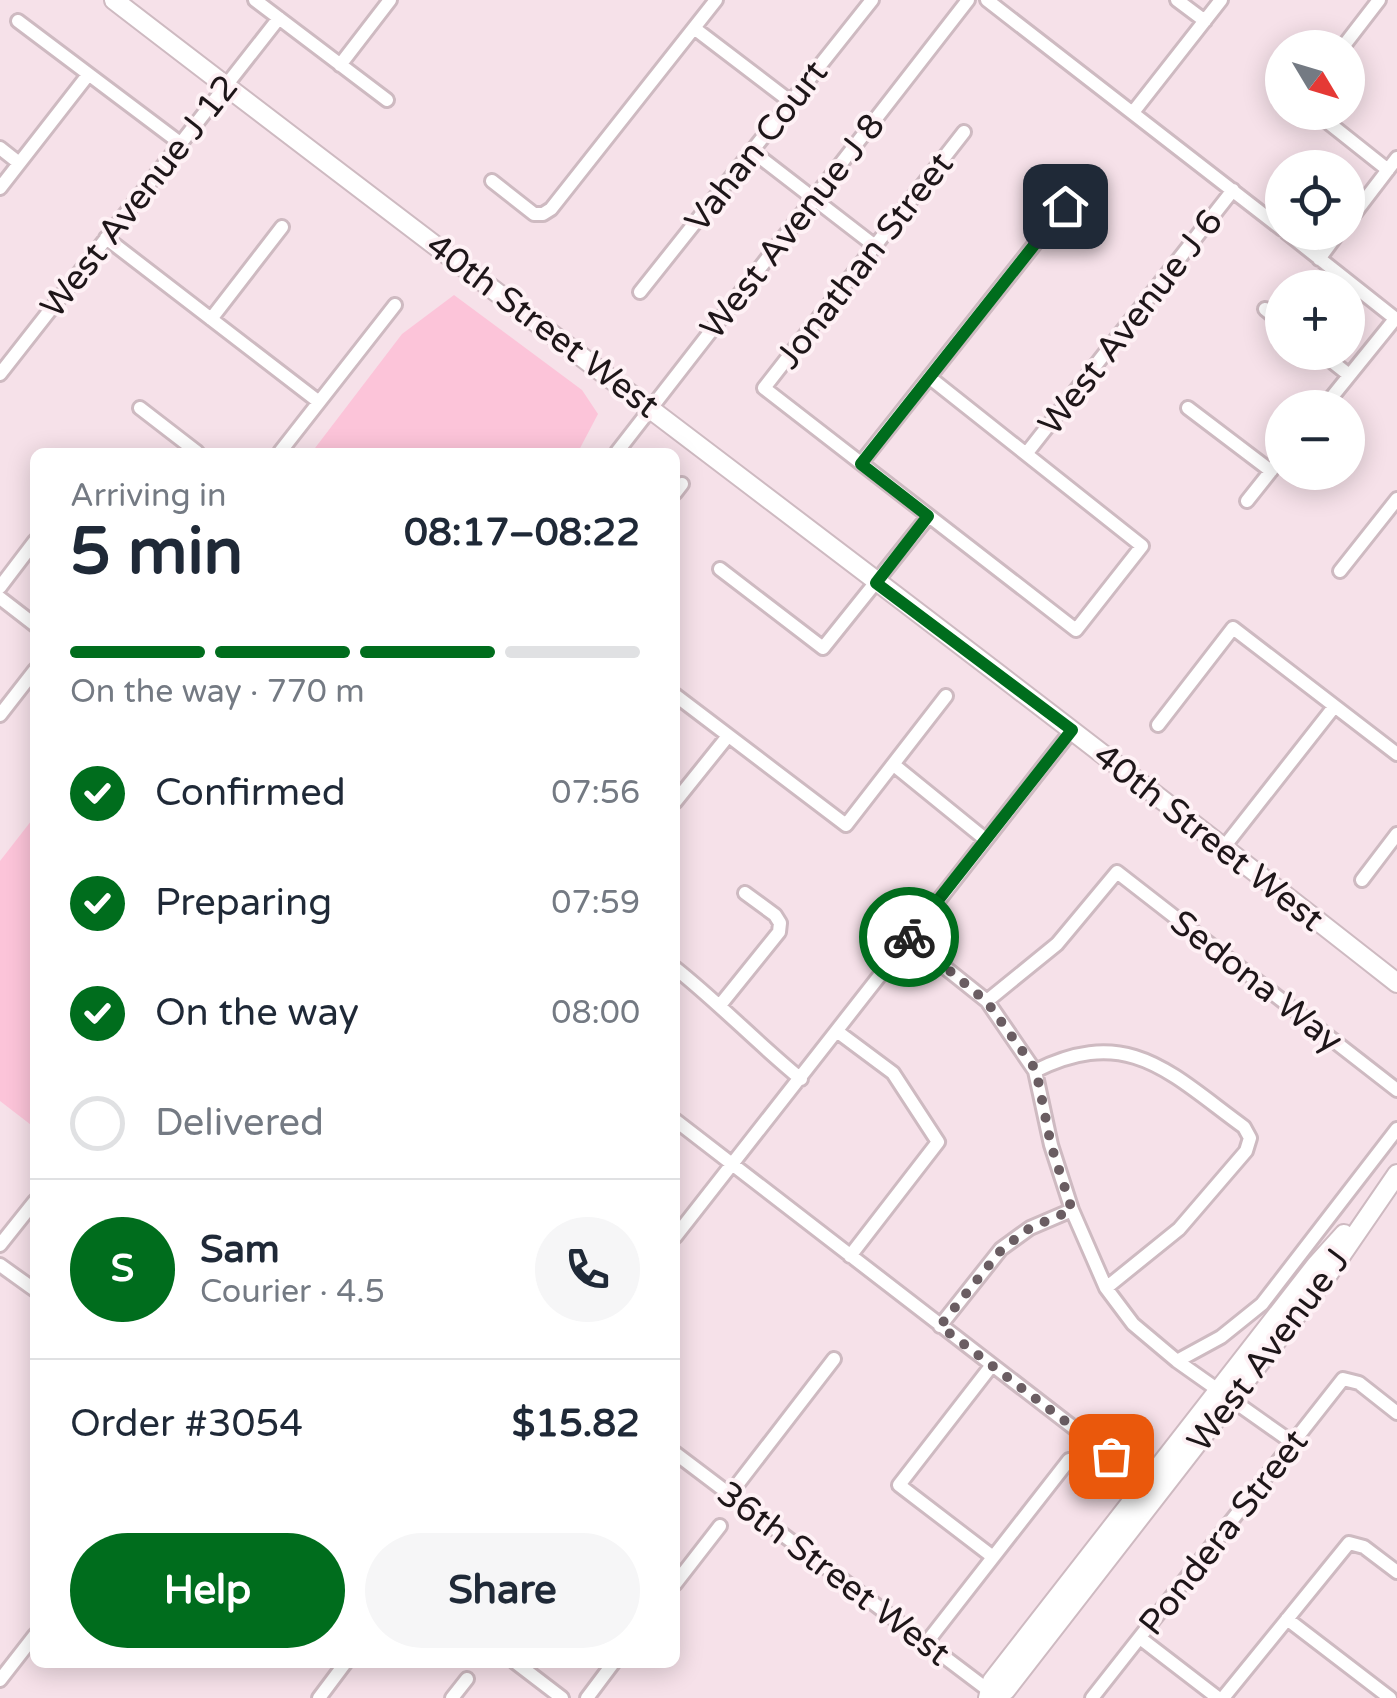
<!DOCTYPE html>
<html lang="en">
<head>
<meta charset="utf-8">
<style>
	:root { --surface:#fff; --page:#f6f6f7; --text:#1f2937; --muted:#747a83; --line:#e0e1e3; --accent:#006d1d }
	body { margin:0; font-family:"Varela Round",sans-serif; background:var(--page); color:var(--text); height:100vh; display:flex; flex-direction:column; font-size:38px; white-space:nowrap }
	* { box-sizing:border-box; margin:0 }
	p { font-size:32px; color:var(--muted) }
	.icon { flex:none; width:55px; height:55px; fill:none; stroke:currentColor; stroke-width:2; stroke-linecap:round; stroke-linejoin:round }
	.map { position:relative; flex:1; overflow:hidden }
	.sheet { position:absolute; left:30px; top:448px; width:650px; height:1220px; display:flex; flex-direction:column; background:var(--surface); border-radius:15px; box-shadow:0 5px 25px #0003 }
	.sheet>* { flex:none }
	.needle { width:65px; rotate:128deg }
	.tools { position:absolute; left:1265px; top:30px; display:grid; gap:20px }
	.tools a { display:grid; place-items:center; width:100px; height:100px; border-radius:50%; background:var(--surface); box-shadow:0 5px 25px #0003; font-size:50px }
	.pin { position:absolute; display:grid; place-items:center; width:85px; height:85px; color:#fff; margin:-42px; border-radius:20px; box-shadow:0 5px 15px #0006 }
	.courier { position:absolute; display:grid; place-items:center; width:100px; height:100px; margin:-50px; border:8px solid #006d1d; border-radius:50%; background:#fff; color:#222; box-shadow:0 2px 12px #0007 }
	.summary em { font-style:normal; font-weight:800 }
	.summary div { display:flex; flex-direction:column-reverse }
	.summary { display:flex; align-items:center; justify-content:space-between; height:170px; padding:0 40px }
	h1 { font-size:65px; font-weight:800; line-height:75px }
	.bar { display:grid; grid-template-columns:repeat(4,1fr); gap:15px 10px; align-content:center; height:120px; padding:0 40px }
	.bar i { height:12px; border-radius:8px; background:var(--line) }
	.bar .on { background:var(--accent) }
	.bar p { grid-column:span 4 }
	.line { display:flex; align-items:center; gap:25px; padding:0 40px; border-top:2px solid var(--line) }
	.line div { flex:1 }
	.round { display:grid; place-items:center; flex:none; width:105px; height:105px; border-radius:52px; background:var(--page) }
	ol { padding:0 40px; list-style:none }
	li { display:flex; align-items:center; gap:30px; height:110px }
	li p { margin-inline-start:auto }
	li .icon { padding:10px; border-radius:50%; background:var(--accent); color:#fff; stroke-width:4 }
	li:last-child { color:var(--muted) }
	li i { width:55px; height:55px; border:5px solid var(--line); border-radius:50% }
	.primary-button { display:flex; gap:20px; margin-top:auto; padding:20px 40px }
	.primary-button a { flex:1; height:115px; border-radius:60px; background:var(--accent); color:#fff; font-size:40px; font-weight:800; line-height:115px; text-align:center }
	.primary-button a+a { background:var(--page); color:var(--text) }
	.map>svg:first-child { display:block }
</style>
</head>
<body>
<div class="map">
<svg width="1397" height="1698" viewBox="0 0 1397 1698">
	<rect width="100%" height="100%" fill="#f6e1e9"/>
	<path fill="#fcc4d9" d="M454,295L582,390L598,414L578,452H312L402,334Z
		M35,816V1128L0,1101V861Z"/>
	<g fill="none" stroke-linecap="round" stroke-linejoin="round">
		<g stroke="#cebac1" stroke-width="18">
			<path id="minor" d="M255,0L387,100
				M987,0L1282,229
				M1177,0L1205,21
				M18,21L180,143
				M694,28L791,102
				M1342,48L1379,0
				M340,65L390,0
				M1134,111L1221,0
				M1315,112L1388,170
				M0,148L19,163
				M752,151L875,246
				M492,181L534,214H543L551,209L716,0
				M0,188L88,75
				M1348,222L1397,158
				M1286,232L1397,320
				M106,238L319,402
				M1319,259L1339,232
				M640,292L872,0
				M1265,309L1282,323
				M211,319L282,227
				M1320,352L1349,375
				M0,374L279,18
				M929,377L1142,546L1076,630L764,388L964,132
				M140,408L197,452
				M1188,408L1271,471
				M1323,408L1395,319
				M280,452L395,305
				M617,452L968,0
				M1026,454L1233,190
				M861,463L1065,206
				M675,493L682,484
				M1247,501L1282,457
				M720,569L823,648L928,517
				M1340,571L1397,499
				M0,587L35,541
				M0,598L35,625
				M675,695L846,825L946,696
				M0,715L35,670
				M1158,725L1233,628L1397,754
				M894,765L985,839
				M675,802L728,736
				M1224,847L1334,707
				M1362,880L1397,834
				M908,938L987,1001L1035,1071L1051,1145L1072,1210L1106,1288L1133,1324L1177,1361L1293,1443
				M675,968C719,1003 757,1043 801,1079
				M987,1001L1057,944L1117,872L1397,1090
				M721,1004L779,932L780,923L775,915L745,893
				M838,1032L893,1073L938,1142L850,1256
				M1035,1071C1129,1024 1171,1074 1244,1127L1250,1138L1246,1151L1179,1229L1106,1288
				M675,1120L1153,1489
				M675,1237L1072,730
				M0,1245L35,1201
				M0,1265L35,1290
				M940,1326L1001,1249L1030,1228L1072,1210
				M1177,1361L1221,1337L1262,1304L1397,1129
				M992,1365L899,1485L993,1557
				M675,1453L992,1693
				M730,1494L834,1359
				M675,1584L720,1526
				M1287,1619L1390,1698
				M1140,1638L1218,1698
				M927,1642L1069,1460
				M515,1662L562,1698
				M0,1680L35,1635
				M319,1698L346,1662
				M452,1698L467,1679
				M587,1698L614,1662
				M1092,1698L1343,1379L1359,1383L1397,1413
				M1223,1698L1349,1543L1364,1547L1397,1572"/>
		</g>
		<g stroke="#cebac1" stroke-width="22">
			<path id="major" d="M114,0C541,329 974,650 1397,983
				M992,1693L1006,1690L1327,1276L1397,1174
				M988,1698L992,1681L1316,1265L1344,1234"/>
		</g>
		<use href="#minor" stroke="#fff" stroke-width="12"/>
		<use href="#major" stroke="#fff" stroke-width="18"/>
	</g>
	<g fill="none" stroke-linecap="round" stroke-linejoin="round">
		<path stroke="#6a5d62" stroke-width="10" stroke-dasharray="0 18" d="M909,937L987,1002L1036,1070L1051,1145L1072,1210L1030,1228L1002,1249L940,1326L1111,1456"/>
		<path stroke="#006d1d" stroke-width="12" d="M909,937L1072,730L876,583L928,516L861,464L1065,206"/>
	</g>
	<g text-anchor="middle" stroke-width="8" stroke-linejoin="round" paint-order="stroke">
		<g font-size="35" fill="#1e1619" stroke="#fef1f5">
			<text transform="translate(756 146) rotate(-52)" y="12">Vahan Court</text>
			<text transform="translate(139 196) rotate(-52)" y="12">West Avenue J 12</text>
			<text transform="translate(792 226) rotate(-52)" y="12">West Avenue J 8</text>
			<text transform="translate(864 260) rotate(-52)" y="12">Jonathan Street</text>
			<text transform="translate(1130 322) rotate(-52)" y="12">West Avenue J 6</text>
			<text transform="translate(543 325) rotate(37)" y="12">40th Street West</text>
			<text transform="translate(1209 837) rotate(38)" y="12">40th Street West</text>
			<text transform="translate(1257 981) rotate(38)" y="12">Sedona Way</text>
			<text transform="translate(1268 1350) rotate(-53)" y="12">West Avenue J</text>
			<text transform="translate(1223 1532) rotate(-52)" y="12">Pondera Street</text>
			<text transform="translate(834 1573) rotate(37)" y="12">36th Street West</text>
		</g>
	</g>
</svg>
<div class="tools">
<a><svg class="needle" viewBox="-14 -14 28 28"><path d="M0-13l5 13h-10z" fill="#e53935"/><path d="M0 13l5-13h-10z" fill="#747a83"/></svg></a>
<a><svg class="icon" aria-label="locate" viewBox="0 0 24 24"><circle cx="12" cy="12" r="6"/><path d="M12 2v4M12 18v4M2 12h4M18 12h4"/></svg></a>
<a>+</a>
<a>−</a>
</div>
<div class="pin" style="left:1111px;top:1456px;background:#ea580c"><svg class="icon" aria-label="bag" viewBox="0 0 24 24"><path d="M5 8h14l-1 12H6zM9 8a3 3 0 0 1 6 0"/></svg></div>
<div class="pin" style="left:1065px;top:206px;background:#1f2937"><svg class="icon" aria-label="home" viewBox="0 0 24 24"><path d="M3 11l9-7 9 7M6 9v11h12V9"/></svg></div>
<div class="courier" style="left:909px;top:937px"><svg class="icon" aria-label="bike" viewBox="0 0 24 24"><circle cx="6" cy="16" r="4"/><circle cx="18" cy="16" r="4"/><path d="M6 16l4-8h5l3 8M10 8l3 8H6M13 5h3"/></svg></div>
<section class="sheet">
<div class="summary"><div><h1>5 min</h1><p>Arriving in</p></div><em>08:17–08:22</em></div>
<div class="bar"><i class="on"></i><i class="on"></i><i class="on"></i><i></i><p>On the way · 770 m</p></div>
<ol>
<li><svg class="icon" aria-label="check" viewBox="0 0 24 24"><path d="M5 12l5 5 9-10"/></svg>Confirmed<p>07:56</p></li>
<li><svg class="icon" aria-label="check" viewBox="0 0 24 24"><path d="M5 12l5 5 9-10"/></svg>Preparing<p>07:59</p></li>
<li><svg class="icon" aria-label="check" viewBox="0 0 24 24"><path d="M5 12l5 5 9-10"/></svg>On the way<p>08:00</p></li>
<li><i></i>Delivered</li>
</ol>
<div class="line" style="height:180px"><b class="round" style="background:var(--accent);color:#fff">S</b><div><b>Sam</b><p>Courier · 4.5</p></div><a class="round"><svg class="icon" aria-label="phone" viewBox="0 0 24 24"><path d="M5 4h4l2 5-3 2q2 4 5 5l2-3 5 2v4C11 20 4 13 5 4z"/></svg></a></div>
<div class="line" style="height:130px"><div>Order #3054</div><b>$15.82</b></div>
<div class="primary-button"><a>Help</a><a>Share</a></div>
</section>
</div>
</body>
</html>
